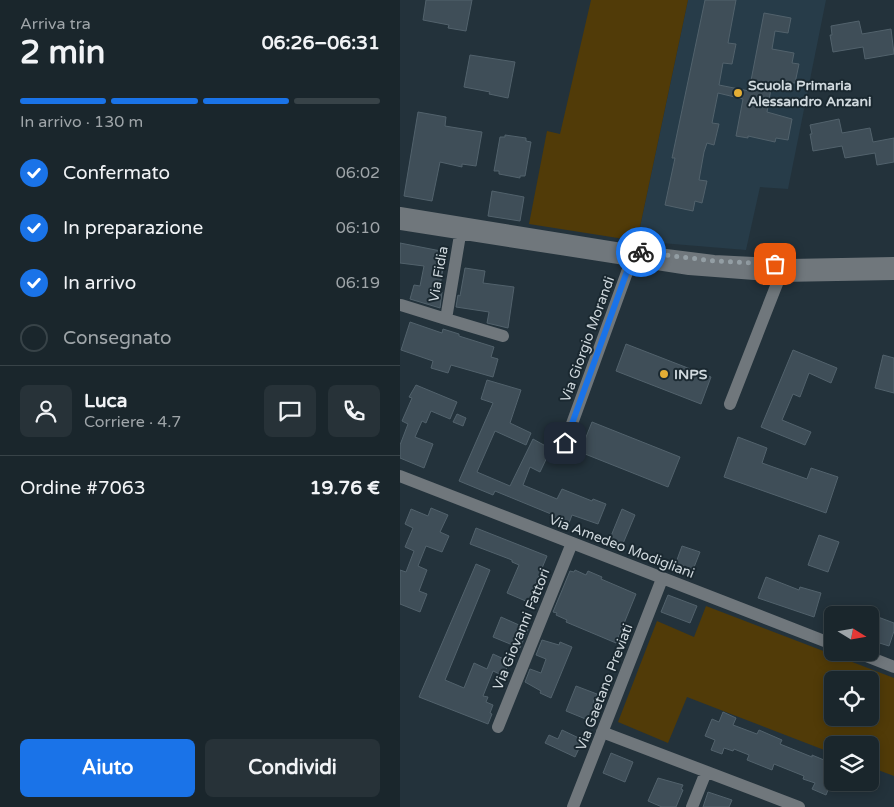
<!DOCTYPE html>
<html lang="it">
<head>
<meta charset="utf-8">
<style>
	:root { --surface:#1a262c; --page:#273238; --text:#f1f3f6; --muted:#9fa5a9; --line:#384348; --accent:#1a73e8 }
	body { margin:0; font-family:"Varela Round",sans-serif; background:var(--page); color:var(--text); height:100vh; display:flex; flex-direction:column; font-size:19px; white-space:nowrap }
	* { box-sizing:border-box; margin:0 }
	p { font-size:16px; color:var(--muted) }
	.icon { flex:none; width:28px; height:28px; fill:none; stroke:currentColor; stroke-width:2; stroke-linecap:round; stroke-linejoin:round }
	.map { position:relative; flex:1; overflow:hidden }
	.side { display:flex; flex-direction:column; background:var(--surface); width:400px }
	.side>* { flex:none }
	.needle { width:32px; rotate:101deg }
	.tools { position:absolute; left:424px; top:606px; display:grid; gap:10px }
	.tools a { display:grid; place-items:center; width:55px; height:55px; border-radius:8px; background:var(--surface); box-shadow:0 2px 12px #0003,0 0 0 1px var(--line); font-size:25px }
	.pin { position:absolute; display:grid; place-items:center; width:42px; height:42px; color:#fff; margin:-21px; border-radius:10px; box-shadow:0 2px 8px #0006 }
	.courier { position:absolute; display:grid; place-items:center; width:50px; height:50px; margin:-25px; border:4px solid #1a73e8; border-radius:50%; background:#fff; color:#222; box-shadow:0 1px 6px #0007 }
	.headline em { font-style:normal; font-weight:700 }
	.headline div { display:flex; flex-direction:column-reverse }
	.headline { display:flex; align-items:center; justify-content:space-between; height:85px; padding:0 20px }
	h1 { font-size:32px; font-weight:700; line-height:38px }
	.bar { display:grid; grid-template-columns:repeat(4,1fr); gap:8px 5px; align-content:center; height:60px; padding:0 20px }
	.bar i { height:6px; border-radius:4px; background:var(--line) }
	.bar .selected { background:var(--accent) }
	.bar p { grid-column:span 4 }
	.line { display:flex; align-items:center; gap:12px; padding:0 20px; border-top:1px solid var(--line) }
	.line div { flex:1 }
	.round { display:grid; place-items:center; flex:none; width:52px; height:52px; border-radius:8px; background:var(--page) }
	ol { padding:0 20px; list-style:none }
	li { display:flex; align-items:center; gap:15px; height:55px }
	li p { margin-inline-start:auto }
	li .icon { padding:5px; border-radius:50%; background:var(--accent); color:#fff; stroke-width:4 }
	li:last-child { color:var(--muted) }
	li i { width:28px; height:28px; border:2px solid var(--line); border-radius:50% }
	.primary-button { display:flex; gap:10px; margin-top:auto; padding:10px 20px }
	.primary-button a { flex:1; height:58px; border-radius:8px; background:var(--accent); color:#fff; font-size:20px; font-weight:700; line-height:58px; text-align:center }
	.primary-button a+a { background:var(--page); color:var(--text) }
	main { display:flex; flex:1; min-height:0 }
	.map>svg:first-child { display:block }
</style>
</head>
<body>
<main>
<section class="side">
<div class="headline"><div><h1>2 min</h1><p>Arriva tra</p></div><em>06:26–06:31</em></div>
<div class="bar"><i class="selected"></i><i class="selected"></i><i class="selected"></i><i></i><p>In arrivo · 130 m</p></div>
<ol>
<li><svg class="icon" aria-label="check" viewBox="0 0 24 24"><path d="M5 12l5 5 9-10"/></svg>Confermato<p>06:02</p></li>
<li><svg class="icon" aria-label="check" viewBox="0 0 24 24"><path d="M5 12l5 5 9-10"/></svg>In preparazione<p>06:10</p></li>
<li><svg class="icon" aria-label="check" viewBox="0 0 24 24"><path d="M5 12l5 5 9-10"/></svg>In arrivo<p>06:19</p></li>
<li><i></i>Consegnato</li>
</ol>
<div class="line" style="height:90px"><a class="round"><svg class="icon" aria-label="person" viewBox="0 0 24 24"><circle cx="12" cy="8" r="4"/><path d="M4 21q1-7 8-7t8 7"/></svg></a><div><b>Luca</b><p>Corriere · 4.7</p></div><a class="round"><svg class="icon" aria-label="chat" viewBox="0 0 24 24"><path d="M4 5h16v11H9l-5 4z"/></svg></a><a class="round"><svg class="icon" aria-label="phone" viewBox="0 0 24 24"><path d="M5 4h4l2 5-3 2q2 4 5 5l2-3 5 2v4C11 20 4 13 5 4z"/></svg></a></div>
<div class="line" style="height:65px"><div>Ordine #7063</div><b>19.76 €</b></div>
<div class="primary-button"><a>Aiuto</a><a>Condividi</a></div>
</section>
<div class="map">
<svg width="494" height="807" viewBox="0 0 494 807">
	<rect width="100%" height="100%" fill="#23323b"/>
	<path fill="#273c49" d="M288,0H426L388,189L360,187L346,250L237,241Z"/>
	<path fill="#513b08" fill-rule="evenodd" d="M191,0H288L237,241L129,224L147,131L160,134Z
		M306,606L494,678V776L470,767V745H432V753L287,697L268,743L218,722L257,621L294,637ZM432,680H470V718H432Z"/>
	<path fill="#3f4e58" stroke="#52626c" d="M26,0H72L66,31L48,28L49,25L23,20Z
		M305,0H336L328,43L336,44L332,64L323,63L319,85L349,91L364,13L391,18L388,33L375,31L372,49L394,53L392,63L399,64L395,83L386,82L384,91L371,89L367,112L392,119L388,140L376,138L375,142L348,136V138L336,136L343,99L318,93L312,123L319,124L314,145L307,143L304,152L299,180L307,181L302,203L295,201L293,211L265,205L275,158H272Z
		M459,21L462,34L491,29L494,54L465,59L463,47L433,52L430,35H432L431,26Z
		M70,55L115,62L108,98L89,94L90,92L64,87Z
		M18,112L46,117L45,126L82,132L76,166L62,164V167L40,162L32,201L4,196Z
		M439,119L442,133L470,128L473,142L494,138V162L477,165L475,153L445,158L442,146L413,151L410,134H412L410,125Z
		M105,135L126,138V141L131,142L125,176H120V178L99,174V171H94L100,137H105Z
		M92,191L124,197L120,221L88,216Z
		M0,243L46,252L39,291L42,292L40,308L10,299L14,285L20,286L24,266L0,263Z
		M65,268L85,271L83,283L114,287L108,328L87,323L89,312L56,307L58,295L60,296Z
		M10,322L42,333L43,329L59,334V336L94,347L91,357L98,359L93,377L51,365L48,373L31,368L33,361L1,350Z
		M226,344L311,377L301,404L216,371Z
		M393,350L437,368L431,383L409,373L400,397L393,394L382,420L411,432L405,445L361,427Z
		M483,355L494,358V393L475,388Z
		M87,380L121,390L110,423L131,433L126,445L95,431L77,472L110,486L133,439L151,449L140,472L130,467L123,485L157,499L162,489L192,501L193,499L206,504L198,524L172,515L169,523L150,516L151,514L95,491L93,495L59,481L93,403L81,399Z
		M16,385L57,402L50,419L31,411L26,423L22,421L15,437L33,444L24,468L0,458V445L8,424L2,421L12,398L9,397Z
		M57,414L66,418L63,426L53,422Z
		M192,422L280,457L268,487L180,452Z
		M338,437L367,448L362,463L407,479L411,468L438,477L426,513L324,477Z
		M31,508L48,515L40,532L49,536L42,552L26,546L18,566L27,570L19,591L27,594L20,612L0,604V570L6,572L14,551L5,547L13,528L5,524L11,509L28,516Z
		M222,509L235,515L222,546L209,541Z
		M76,528L147,556L128,602L107,593L119,565L112,562V560L70,544Z
		M419,535L439,542L428,572L408,565Z
		M282,546L300,552L291,575L274,568Z
		M76,564L90,570L45,680L64,688L74,663L87,669L93,654L106,660L105,663L108,664L104,676L93,671L83,696L88,697L86,702L93,705L90,713L92,714L88,724L19,697Z
		M175,570L186,575L188,571L202,577L201,579L236,594L216,643L166,622L167,620L156,615L157,613L153,612L170,571L174,572Z
		M366,577L399,590L400,587L421,593L414,617L358,598Z
		M268,595L297,606L290,623L261,612Z
		M101,617L128,629L120,648L93,637Z
		M478,617L494,623V631L489,646L470,640Z
		M142,640L159,645L160,642L172,647L151,698L140,693L141,691L125,682L130,669L141,673L146,659L136,655Z
		M176,686L197,694L193,702L200,705L193,722L166,711Z
		M323,712L336,718L333,725L357,734L359,730L382,740L380,744L412,757V755L424,760L426,755L432,757V786L430,785L426,795L412,789L415,783L403,779L404,776L374,764L372,770L347,760L349,755L334,749L333,751L324,748L322,754L311,750L315,740L305,736L312,719L319,722Z
		M162,730L183,740L175,757L145,743L149,735L158,739Z
		M211,753L233,762L225,782L203,773Z
		M258,778L283,785L281,789L283,790L276,807H262L248,801Z
		M308,792L332,800L329,807H303Z"/>
	<g fill="none" stroke-linecap="round" stroke-linejoin="round">
		<path stroke="#70777c" stroke-width="12" d="M0,213L234,251L314,261L390,265L494,263
			M0,224L289,269L380,276L494,274
			M60,235L46,319L103,336
			M1,305L46,319
			M330,404L380,276
			M165,443L234,253
			M0,476L432,644
			M456,652L494,667
			M98,727L172,543
			M202,732L399,807
			M173,807L262,579
			M292,807L306,772"/>
	</g>
	<g fill="none" stroke-linecap="round" stroke-linejoin="round">
		<path stroke="#939ea4" stroke-width="5" stroke-dasharray="0 9" d="M241,252L314,261L375,264"/>
		<path stroke="#1a73e8" stroke-width="6" d="M165,443L234,252H241"/>
	</g>
	<g fill="#e4ae35" stroke="#1a2830" stroke-width="2">
		<circle cx="338" cy="93" r="5"/>
		<circle cx="264" cy="374" r="5"/>
	</g>
	<g text-anchor="middle" stroke-width="4" stroke-linejoin="round" paint-order="stroke">
		<g font-size="14" font-weight="bold" fill="#cfd8dd" stroke="#1a2830" text-anchor="start">
			<text x="348" y="90">Scuola Primaria<tspan x="348" dy="16">Alessandro Anzani</tspan></text>
			<text x="274" y="379">INPS</text>
		</g>
		<g font-size="14" fill="#cfd8dd" stroke="#1a2830">
			<text transform="translate(38 274) rotate(-80)" y="5">Via Fidia</text>
			<text transform="translate(187 339) rotate(-70)" y="5">Via Giorgio Morandi</text>
			<text transform="translate(222 546) rotate(21)" y="5">Via Amedeo Modigliani</text>
			<text transform="translate(121 629) rotate(-68)" y="5">Via Giovanni Fattori</text>
			<text transform="translate(204 687) rotate(-69)" y="5">Via Gaetano Previati</text>
		</g>
	</g>
</svg>
<div class="tools">
<a><svg class="needle" viewBox="-14 -14 28 28"><path d="M0-13l5 13h-10z" fill="#e53935"/><path d="M0 13l5-13h-10z" fill="#9fa5a9"/></svg></a>
<a><svg class="icon" aria-label="locate" viewBox="0 0 24 24"><circle cx="12" cy="12" r="6"/><path d="M12 2v4M12 18v4M2 12h4M18 12h4"/></svg></a>
<a><svg class="icon" aria-label="layers" viewBox="0 0 24 24"><path d="M12 4l9 5-9 5-9-5zM3 14l9 5 9-5"/></svg></a>
</div>
<div class="pin" style="left:375px;top:264px;background:#ea580c"><svg class="icon" aria-label="bag" viewBox="0 0 24 24"><path d="M5 8h14l-1 12H6zM9 8a3 3 0 0 1 6 0"/></svg></div>
<div class="pin" style="left:165px;top:443px;background:#1f2937"><svg class="icon" aria-label="home" viewBox="0 0 24 24"><path d="M3 11l9-7 9 7M6 9v11h12V9"/></svg></div>
<div class="courier" style="left:241px;top:252px"><svg class="icon" aria-label="bike" viewBox="0 0 24 24"><circle cx="6" cy="16" r="4"/><circle cx="18" cy="16" r="4"/><path d="M6 16l4-8h5l3 8M10 8l3 8H6M13 5h3"/></svg></div>
</div>
</main>
</body>
</html>
